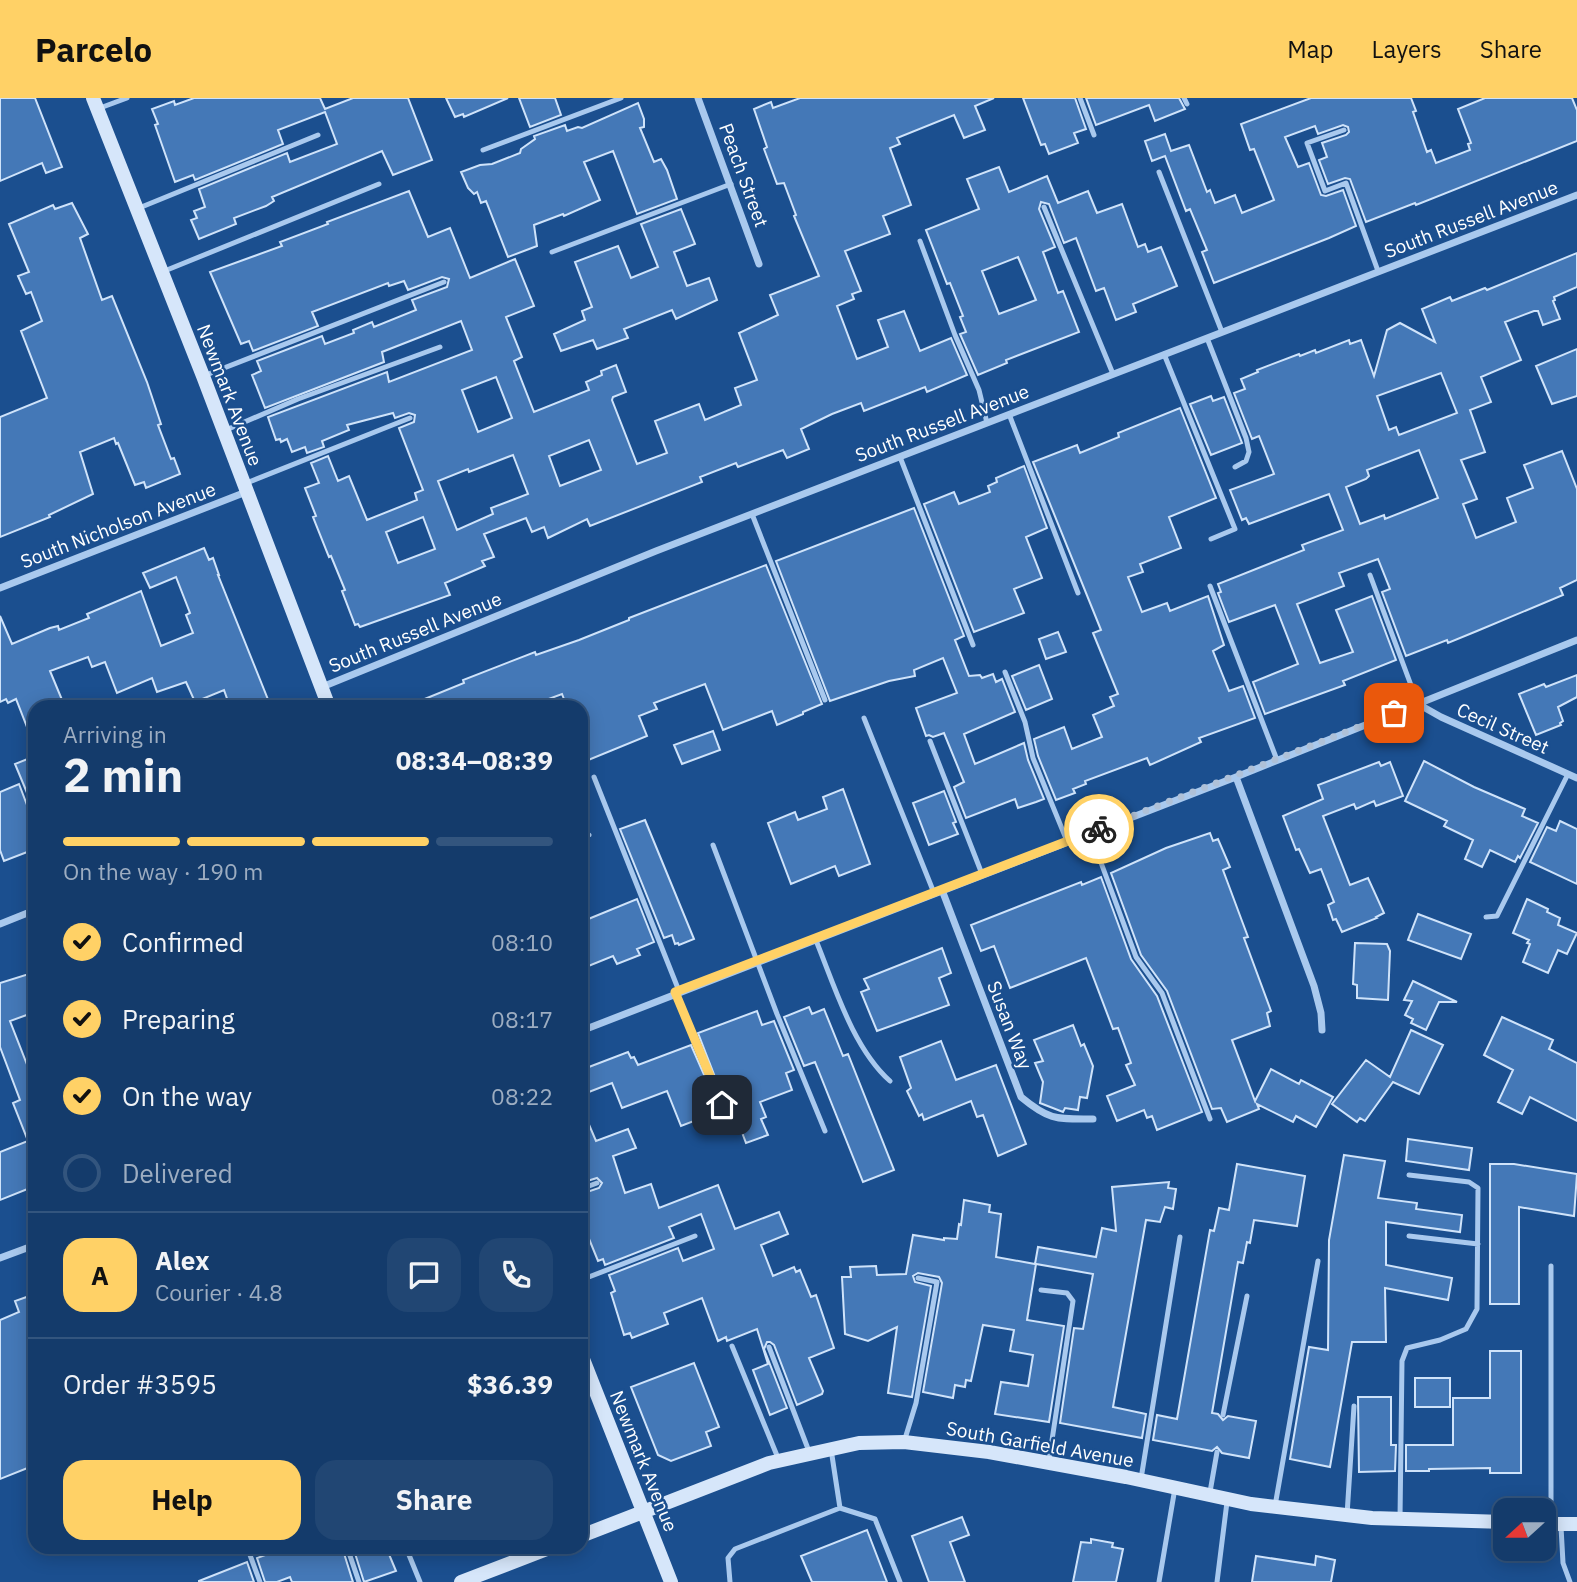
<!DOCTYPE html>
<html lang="en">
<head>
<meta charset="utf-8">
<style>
	:root { --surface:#143b6b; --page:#214673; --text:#f1f3f6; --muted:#9dadc1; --line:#33557e; --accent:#ffd166 }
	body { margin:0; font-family:"IBM Plex Sans",sans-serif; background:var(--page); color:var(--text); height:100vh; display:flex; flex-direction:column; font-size:26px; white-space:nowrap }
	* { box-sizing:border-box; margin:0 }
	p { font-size:23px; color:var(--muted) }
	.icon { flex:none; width:38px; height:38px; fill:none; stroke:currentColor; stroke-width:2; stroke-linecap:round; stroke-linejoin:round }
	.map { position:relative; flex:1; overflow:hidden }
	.details { position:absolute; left:28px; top:602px; width:560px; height:854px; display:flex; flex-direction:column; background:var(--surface); border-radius:21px; box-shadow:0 4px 18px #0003,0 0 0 2px var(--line) }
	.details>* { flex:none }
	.needle { width:46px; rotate:249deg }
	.buttons { position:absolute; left:1493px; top:1400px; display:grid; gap:14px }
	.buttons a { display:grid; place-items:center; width:63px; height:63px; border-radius:14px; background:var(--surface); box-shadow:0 4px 18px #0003,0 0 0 2px var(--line); font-size:35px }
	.pin { position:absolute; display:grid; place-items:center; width:60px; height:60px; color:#fff; margin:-30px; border-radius:14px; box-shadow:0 4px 10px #0006 }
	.courier { position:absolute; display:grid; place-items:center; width:70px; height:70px; margin:-35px; border:5px solid #ffd166; border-radius:50%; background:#fff; color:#222; box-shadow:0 2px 9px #0007 }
	.headline em { font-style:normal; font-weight:800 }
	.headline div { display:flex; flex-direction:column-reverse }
	.headline { display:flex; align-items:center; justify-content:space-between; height:119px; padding:0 35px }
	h1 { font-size:46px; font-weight:800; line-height:52px }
	.bar { display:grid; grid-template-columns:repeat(4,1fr); gap:10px 7px; align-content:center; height:84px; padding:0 35px }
	.bar i { height:9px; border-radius:5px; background:var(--line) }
	.bar .current { background:var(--accent) }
	.bar p { grid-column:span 4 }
	.line { display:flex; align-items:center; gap:18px; padding:0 35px; border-top:2px solid var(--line) }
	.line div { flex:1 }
	.round { display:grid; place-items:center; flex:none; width:74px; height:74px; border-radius:21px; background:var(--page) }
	ol { padding:0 35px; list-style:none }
	li { display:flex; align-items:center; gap:21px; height:77px }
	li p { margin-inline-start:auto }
	li .icon { padding:7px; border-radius:50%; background:var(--accent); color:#111; stroke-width:4 }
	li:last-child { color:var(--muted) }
	li i { width:38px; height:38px; border:4px solid var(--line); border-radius:50% }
	.cta { display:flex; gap:14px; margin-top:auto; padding:14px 35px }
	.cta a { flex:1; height:80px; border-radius:21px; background:var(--accent); color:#111; font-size:28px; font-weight:800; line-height:80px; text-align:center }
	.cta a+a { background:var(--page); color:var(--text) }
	header { display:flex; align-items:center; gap:42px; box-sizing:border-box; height:98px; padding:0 35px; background:var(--accent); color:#111 }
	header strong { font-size:33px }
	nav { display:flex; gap:38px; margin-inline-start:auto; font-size:24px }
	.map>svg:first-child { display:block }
</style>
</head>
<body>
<header>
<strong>Parcelo</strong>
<nav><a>Map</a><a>Layers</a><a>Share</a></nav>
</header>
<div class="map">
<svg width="1577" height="1484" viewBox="0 0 1577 1484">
	<rect width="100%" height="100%" fill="#1b4f8f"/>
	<path fill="#4478b7" stroke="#cfe3fa" stroke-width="2" fill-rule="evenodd" d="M0,0H35L62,69L46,75L42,65L0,83Z
		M194,0H320L325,11L353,0H408L432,62L393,77L382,53L272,99L274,103L266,108L234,120L236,126L199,141L191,122L197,120L194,113L205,109L199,91L287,55L290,64L337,46L325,14L278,32L283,46L195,82L193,77L175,84L155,27L158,26L152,11L174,3L175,7Z
		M446,0H508L464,19L463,16L455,19Z
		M519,0H555L561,17L530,29Z
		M800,0H994L975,8L985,32L964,40L954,17L897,40L900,46L890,50L911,107L883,118L890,136L845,153L861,193L852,196L854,201L837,208L857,261L888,249L878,222L904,213L920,253L951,240L967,277L927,294L925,289L864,313L861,305L832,316L801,331L809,351L787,360L783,352L738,369L736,365L700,379L702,384L590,428L587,421L548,440L544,429L532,434L526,420L484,436L494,459L482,463L485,468L445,485L450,497L360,529L358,526L355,527L342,493L345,492L331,458L329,459L313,419L316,418L305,390L319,385L311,365L328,358L338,383L349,378L367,422L417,402L415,395L423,392L399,330L414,324L415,317L409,315L395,320L393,315L347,327L349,332L322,343L324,349L307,355L305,349L292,354L287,341L281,344L280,341L276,342L268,319L387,274L389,284L472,252L461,223L382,254L384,264L265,310L252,277L261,273L257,263L322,238L325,246L354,235L353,232L372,224L374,229L416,212L412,202L447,189L449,181L442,179L408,192L404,183L389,188L388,185L312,214L318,228L253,253L249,243L241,246L210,174L282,148L280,144L328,126L327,124L409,93L428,139L450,130L470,180L515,161L534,208L506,219L522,259L514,263L534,314L589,292L586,284L602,277L601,273L616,267L626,294L613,299L612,302L637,366L667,355L655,323L699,306L705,322L741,307L735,290L757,282L739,235L778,217L770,197L819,178L794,118L796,117L784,85L777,86L764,51L767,49L754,11L771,4L773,10ZM496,279L512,320L478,334L462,292ZM589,342L601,372L560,388L549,358ZM513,357L528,396L491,410L493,416L457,432L438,383L468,371L469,374ZM423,419L435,451L398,465L386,434Z
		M1023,0H1075L1086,31L1074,35L1078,45L1049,56L1045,46L1041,47Z
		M1086,0H1179L1185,11L1155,23L1149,7L1096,27Z
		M1311,0H1411L1416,13L1413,14L1427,54L1431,52L1436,65L1470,52L1468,46L1471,45L1458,11L1485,0H1572L1577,12V43L1416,107L1415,105L1366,124L1350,81L1345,80L1328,86L1319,62L1327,59L1322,45L1346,37L1349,34L1348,29L1343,27L1318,36L1315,28L1285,39L1298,69L1309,65L1321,97L1326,98L1343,92L1356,128L1329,140L1214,185L1202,154L1207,152L1190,111L1186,113L1165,58L1152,63L1145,43L1165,36L1171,53L1189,47L1207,94L1210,92L1215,105L1235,97L1242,115L1274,102L1254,51L1250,52L1241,26Z
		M638,5L644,21V29L640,30L654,64L661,61L667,72L677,101L637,116L613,53L584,64L600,102L564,118L563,116L534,127L537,148L508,159L486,103L481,105L477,94L474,96L468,90L461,74L480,67L492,66L520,55L521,51L535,41L534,38L565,27L567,33L578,29L582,30Z
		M999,69L1009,94L1047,78L1058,105L1088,93L1097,115L1122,106L1138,149L1145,146L1148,154L1161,149L1177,188L1133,206L1136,214L1116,222L1104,190L1096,193L1076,140L1064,145L1049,106L1041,104L1039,111L1055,149L1043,154L1058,195L1063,193L1079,234L1006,262L1007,265L978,277L960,236L966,234L960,219L963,218L950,185L947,186L926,132L979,111L967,81ZM1018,159L1036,202L999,216L982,173Z
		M72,105L88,136L80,140L102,202L112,198L147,284L161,326L158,327L171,361L174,360L180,376L146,390L144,384L135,387L118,345L116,346L114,340L80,354L93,396L49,417L50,419L0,439V319L47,300L21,233L42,223L31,194L26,196L18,178L29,174L9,126L53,107L55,111Z
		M681,111L695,146L674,154L687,188L709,180L717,202L676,221L672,212L624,231L628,240L597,251L593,242L561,253L554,236L585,222L582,213L592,209L575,164L618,148L631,180L658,169L641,126Z
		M1577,155V189L1554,199L1555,202L1553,203L1560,221L1543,227L1538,213H1534L1505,224L1521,262L1481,279L1491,304L1470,312L1485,354L1461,362L1477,401L1463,406L1476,440L1516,424L1507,400L1533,390L1524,367L1562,353L1577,391V482L1560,490L1563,497L1477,533L1448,545L1447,542L1406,558L1382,494L1390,491L1378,461L1339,475L1344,488L1297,506L1320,565L1353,554L1336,512L1372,498L1396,562L1343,583L1345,587L1265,616L1253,584L1298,566L1275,507L1229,524L1218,495L1221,494L1218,486L1304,452L1302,447L1343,432L1329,396L1249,426L1246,420L1242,422L1230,392L1274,376L1259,338L1252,341L1234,295L1245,291L1241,281L1258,274L1257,272L1299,256L1300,258L1315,252L1316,255L1349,242L1350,246L1361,242L1374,278L1387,232L1400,225L1435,244L1422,211L1450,199L1452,203L1485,190L1487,192ZM1441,275L1457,315L1399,337L1396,329L1389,332L1377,298ZM1419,352L1438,400L1385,421L1384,417L1360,426L1346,389L1366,381L1369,378L1367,372Z
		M1577,251V298L1552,306L1536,268Z
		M1211,298L1213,303L1224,299L1242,345L1211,357L1190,306Z
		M1180,310L1216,400L1169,419L1181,450L1140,466L1143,474L1128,479L1142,514L1167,505L1170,513L1208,498L1224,547L1213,553L1229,593L1243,588L1255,620L1199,640L1201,644L1150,667L1147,660L1085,683L1086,686L1073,691L1075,695L1056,702L1038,658L1034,641L1064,629L1072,651L1102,639L1093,617L1114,608L1110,599L1118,596L1093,535L1101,532L1033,364L1077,347L1080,355L1119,339L1118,335Z
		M1024,368L1047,430L1026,439L1042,480L1014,491L1024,515L974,534L924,406L954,394L959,406L990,394L988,388L997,384L996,380Z
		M914,410L964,538L955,542L969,578L980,577L982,580L993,576L996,584L1002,581L1015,614L964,636L975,666L1024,645L1028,662L1044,701L1036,704L1018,710L1015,701L966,720L954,689L964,684L944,635L933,639L929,637L926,638L916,610L957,595L943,560L914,572L915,578L889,583L830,603L776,463Z
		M204,450L209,462L213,460L219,477H218L271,609H230L224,592L195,604L186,584L157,594L152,580L117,595L105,564L92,569L88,559L50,573L65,609H35L34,647L16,601L8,605L6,601L0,604V518L12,546L50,530L58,528L59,532L89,520L87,516L141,493L161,548L193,535L186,517L190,515L176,479L150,490L143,475Z
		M766,467L822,606L803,614V616L777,627L772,613L723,632L705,586L654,605L657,611L639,618L647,638L581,665V609H567L562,596L527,609H405L464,585L463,582L535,554L536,557L579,542L629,522V520Z
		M1058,534L1066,554L1046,561L1039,541Z
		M1039,567L1052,601L1026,612L1012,578Z
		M1577,577V599L1558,609L1563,623L1560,625L1561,627L1536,637L1519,596L1544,586L1546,589Z
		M713,633L720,652L682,666L674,647Z
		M35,658V714L15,666Z
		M1424,663L1474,689L1525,711L1522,718L1538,725L1520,760L1518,758L1515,764L1490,752L1482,769L1465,761L1473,742L1444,728L1447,723L1405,703Z
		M1379,664L1381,668L1390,664L1403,698L1376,708L1374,703L1356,711L1354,706L1323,718L1350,787L1368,780L1384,815L1376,819L1377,820L1342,834L1336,821L1333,822L1328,807L1334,804L1321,771L1310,775L1309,773L1299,751L1296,752L1283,718L1323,701L1318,687Z
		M19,686L35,728V751L4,763L0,752V694Z
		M843,691L870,766L839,778L835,768L791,786L768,725L795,714L798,722L827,711L823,699Z
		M944,693L956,724L953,725L958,736L929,747L913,705Z
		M645,722L694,841L679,847L678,845L675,846L672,837L664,840L620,731Z
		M1560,723L1577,731V786L1530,764L1547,729L1556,733Z
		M1210,735L1213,743L1218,741L1230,769L1223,772L1242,823L1248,839L1244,840L1271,913L1267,915L1270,928L1232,942L1255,1003L1271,971L1299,986L1301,982L1333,999L1316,1029L1296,1018L1293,1024L1257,1006L1259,1011L1227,1024L1221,1010L1212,1011L1167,893L1141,857L1111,775L1166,750Z
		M1101,779L1131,861L1157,898L1202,1014L1157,1032L1152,1018L1147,1020L1144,1012L1117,1023L1107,998L1135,987L1126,967L1131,965L1118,930L1113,931L1086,860L1010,890L994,848L981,853L971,827L1081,784L1082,787Z
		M637,801L654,844L637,851L640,857L617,866L613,858L581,871V824Z
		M1527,801L1548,811L1547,814L1560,820L1558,827L1577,835L1567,856L1558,852L1548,875L1523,864L1530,846L1527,845L1529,842L1513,835Z
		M1418,816L1471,836L1461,861L1408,842Z
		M1355,845L1387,846L1390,853L1388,902L1357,900V887L1353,886Z
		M942,850L951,875L939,880L949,907L877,933L861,894L869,891L864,881Z
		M35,874V914L10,923L35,987V1088L0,1102V1054L28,1043L13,1005L20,1002L0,949V885Z
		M1413,883L1457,904H1439L1426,932L1411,925L1413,921L1405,917L1412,903L1404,902Z
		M809,909L812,916L824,911L843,958L848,956L894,1072L863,1084L815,964L804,968L784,919Z
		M757,913L762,927L774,923L794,972L786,975L792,992L760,1004L766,1019L761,1021L768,1037L746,1045L732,1008L727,1010L698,935Z
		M1502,919L1553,942L1549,951L1577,965V1023L1530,999L1522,1016L1498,1004L1513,972L1484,957Z
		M1073,927L1081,948L1084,946L1093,968L1087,1000L1080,999L1078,1012L1065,1010L1063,1014L1040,1005L1043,984L1035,965L1043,963L1034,942Z
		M1411,932L1443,947L1419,996L1393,984L1365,1023L1360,1020L1357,1024L1332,1006L1366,962L1390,979Z
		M941,943L956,982L996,967L1026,1046L998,1058L983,1017L977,1019L971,1003L924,1022L922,1016L919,1018L907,993L911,990L900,959Z
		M691,947L720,1013L681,1028L667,993L622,1010L612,985L581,997V972L628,954L631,960L634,959L638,967Z
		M581,1008L596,1043L628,1031L636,1050L613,1058L625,1095L651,1086L659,1110L718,1087L735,1131L779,1114L788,1136L761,1147L773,1178L794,1169L796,1174L800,1172L811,1199L816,1197L834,1250L809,1260L823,1293L822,1296L797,1307L774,1247L770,1244H767L764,1251L787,1310L770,1317L753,1272L768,1266L757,1231L727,1243L726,1239L718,1243L702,1200L664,1215L668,1226L632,1240L630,1235L624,1237L611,1195L615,1193L609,1177L678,1150L683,1163L714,1151L701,1116L669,1129L674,1140L605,1167L603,1161L598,1163L585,1131L581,1133V1096L599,1090L602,1085L597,1080L581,1085Z
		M1408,1041L1472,1050L1469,1072L1406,1063Z
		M1344,1057L1385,1063L1378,1100L1417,1105L1416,1111L1462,1117L1460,1134L1386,1124V1167L1452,1180L1448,1202L1385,1190L1386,1244H1352L1330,1369L1290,1361L1309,1249L1328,1252L1329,1142Z
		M1237,1066L1305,1078L1297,1128L1254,1122L1250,1145L1247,1144L1243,1165L1238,1164L1212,1315L1218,1316L1223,1322L1228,1318L1256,1323L1249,1360L1222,1355L1217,1349L1212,1353L1153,1342L1157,1317L1177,1321L1210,1132L1214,1133L1219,1110L1229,1112Z
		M1490,1066H1514L1577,1076L1574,1118L1519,1109V1206H1490Z
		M1169,1084L1168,1090L1176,1091L1173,1111L1165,1109L1160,1124L1146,1122L1113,1309L1146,1316L1142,1340L1060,1325L1074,1230L1083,1231L1093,1176L1036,1166L1027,1222L1064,1228L1049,1324L995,1316L1001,1284L1028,1288L1033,1257L1010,1253L1014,1232L983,1227L971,1283L966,1282L965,1289L955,1287L953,1300L923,1294L942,1185L939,1179L918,1175L913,1178L915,1184L931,1188L912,1299L888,1295L897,1229L868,1243L845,1236L842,1179H851L850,1169L876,1168L877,1177L906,1176L913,1137L944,1142V1140L957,1141L959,1126L961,1127L964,1102L990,1107L989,1114L1001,1116L996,1159L1035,1166L1038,1149L1096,1159L1102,1130L1116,1133L1112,1089Z
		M35,1196V1367L0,1381V1222L19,1214L15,1203Z
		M1490,1253H1521V1375H1490V1370L1429,1371V1373H1406V1347H1453V1300H1490Z
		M694,1265L719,1329L706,1334L711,1348L671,1363L658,1357L631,1289Z
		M1415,1280H1450V1309H1415Z
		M1358,1299H1391V1347H1396L1395,1373L1359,1374Z
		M962,1419L969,1437L950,1444L965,1484H929L912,1438Z
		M867,1432L887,1484H812L801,1458Z
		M1091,1441L1113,1445L1112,1449L1123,1451L1116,1484H1073L1081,1444L1091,1445Z
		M269,1449H342L353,1484H292L290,1479L277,1484H265L257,1460L271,1455Z
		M353,1449H386L396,1473L364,1484Z
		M1256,1458L1315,1467L1316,1458L1335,1462L1331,1484H1252Z
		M247,1464L254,1484H199V1483Z"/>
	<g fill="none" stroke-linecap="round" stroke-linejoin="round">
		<path stroke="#a9c9ee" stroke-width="5" d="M1080,0L1094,37
			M1184,0L1187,6
			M100,10L127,0
			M1344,32L1307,45L1325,93L1346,85L1378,173
			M483,52L621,0
			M1159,74L1222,234
			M1044,109L1113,276
			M139,110L318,37
			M920,143L955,237L979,292L987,325
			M552,154L731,86
			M162,174L379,86
			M1207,240L1246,340L1249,354L1246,363L1235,369
			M1164,256L1235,431L1211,441
			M206,277L444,184
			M1009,316L1078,495
			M226,332L298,301L440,249
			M900,359L973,547
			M244,386L410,320
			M752,416L825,602
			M1370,477L1418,606
			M1210,488L1277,662
			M1005,574L1025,624L1033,660L1067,743
			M864,620L934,795
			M930,643L982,776
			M594,679L679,893
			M1090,735L1136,859L1162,895L1210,1021
			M581,740L589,737
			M713,747L777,916L825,1033
			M1486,819L1497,818L1568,676
			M815,840C834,886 852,949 890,983
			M675,894L722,1008
			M581,1091L597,1085
			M1409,1138L1478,1146
			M581,1182L695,1138
			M1041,1192L1067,1195L1073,1203L1049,1362
			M732,1248L778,1360
			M769,1249L810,1356
			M1223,1317L1247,1198
			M904,1344L916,1305L937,1184L918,1180
			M1141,1381L1180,1139
			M1210,1394L1217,1354
			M1275,1408L1318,1163
			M840,1410L875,1421L900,1484
			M1347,1417L1354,1308
			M1400,1420L1402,1263L1407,1250L1440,1242L1466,1231L1477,1211L1478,1090L1469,1084L1409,1077
			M1551,1426V1168
			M1561,1429L1563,1465L1570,1484
			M247,1449L260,1484
			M347,1449L359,1484
			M407,1452L420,1484
			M730,1484L728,1460L735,1451L840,1410L831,1351
			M1159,1484L1175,1390
			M1217,1484L1227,1404"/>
		<path stroke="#a9c9ee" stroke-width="7" d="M698,0L759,166
			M0,490L246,394
			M322,589L656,453L1577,97
			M1418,606L1441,619L1577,680
			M1236,679L1314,888L1321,915L1322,932
			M942,792L1021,999C1050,1023 1057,1021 1093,1021
			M0,826L35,812
			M581,933L1236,679L1577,542
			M0,1160L35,1147"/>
		<path stroke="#d6e6fa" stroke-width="14" d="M93,0L203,278L329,609
			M581,1256L671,1484
			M1544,1426H1577
			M581,1438L769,1365L859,1345L904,1344L989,1354L1126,1379L1251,1406L1372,1420L1505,1424
			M461,1484L552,1449"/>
	</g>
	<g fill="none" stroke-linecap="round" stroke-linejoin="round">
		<path stroke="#afc1d8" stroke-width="7" stroke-dasharray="0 12.6" d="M1099,731L1394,615"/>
		<path stroke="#ffd166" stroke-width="9" d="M722,1007L675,894L1099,731"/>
	</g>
	<g text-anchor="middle" stroke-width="5" stroke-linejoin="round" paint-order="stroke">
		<g font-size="19" fill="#fff" stroke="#1b4f8f">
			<text transform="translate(744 77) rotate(70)" y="7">Peach Street</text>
			<text transform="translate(1471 121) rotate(-21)" y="7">South Russell Avenue</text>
			<text transform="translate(230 297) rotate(69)" y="7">Newmark Avenue</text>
			<text transform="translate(942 325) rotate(-21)" y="7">South Russell Avenue</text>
			<text transform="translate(118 427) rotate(-21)" y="7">South Nicholson Avenue</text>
			<text transform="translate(415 534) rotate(-22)" y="7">South Russell Avenue</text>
			<text transform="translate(1503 630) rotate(24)" y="7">Cecil Street</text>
			<text transform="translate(1010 927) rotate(69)" y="7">Susan Way</text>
			<text transform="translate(1040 1346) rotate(10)" y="7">South Garfield Avenue</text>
			<text transform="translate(644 1363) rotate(68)" y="7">Newmark Avenue</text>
		</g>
	</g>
</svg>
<div class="buttons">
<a><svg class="needle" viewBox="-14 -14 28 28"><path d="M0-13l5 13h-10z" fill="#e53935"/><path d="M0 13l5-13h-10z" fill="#9dadc1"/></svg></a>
</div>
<div class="pin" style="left:1394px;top:615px;background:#ea580c"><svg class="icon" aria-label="bag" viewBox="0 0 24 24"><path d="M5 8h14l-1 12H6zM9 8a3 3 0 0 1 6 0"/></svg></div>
<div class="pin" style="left:722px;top:1007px;background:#1f2937"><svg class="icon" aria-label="home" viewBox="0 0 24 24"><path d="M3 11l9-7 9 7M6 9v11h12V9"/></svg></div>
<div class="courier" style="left:1099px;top:731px"><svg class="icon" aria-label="bike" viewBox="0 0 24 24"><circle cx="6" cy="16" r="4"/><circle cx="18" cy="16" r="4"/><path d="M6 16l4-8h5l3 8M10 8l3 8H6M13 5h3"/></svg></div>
<section class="details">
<div class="headline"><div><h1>2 min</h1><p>Arriving in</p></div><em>08:34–08:39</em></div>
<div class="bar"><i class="current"></i><i class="current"></i><i class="current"></i><i></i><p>On the way · 190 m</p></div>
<ol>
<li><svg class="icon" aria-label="check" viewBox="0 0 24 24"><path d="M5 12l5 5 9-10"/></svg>Confirmed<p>08:10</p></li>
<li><svg class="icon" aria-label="check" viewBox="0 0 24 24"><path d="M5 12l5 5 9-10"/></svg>Preparing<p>08:17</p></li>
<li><svg class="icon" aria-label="check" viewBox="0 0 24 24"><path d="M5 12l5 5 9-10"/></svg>On the way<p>08:22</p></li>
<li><i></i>Delivered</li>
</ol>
<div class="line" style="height:126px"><b class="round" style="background:var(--accent);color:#111">A</b><div><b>Alex</b><p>Courier · 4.8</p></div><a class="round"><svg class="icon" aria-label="chat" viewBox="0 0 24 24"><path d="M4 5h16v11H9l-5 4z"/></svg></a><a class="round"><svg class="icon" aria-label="phone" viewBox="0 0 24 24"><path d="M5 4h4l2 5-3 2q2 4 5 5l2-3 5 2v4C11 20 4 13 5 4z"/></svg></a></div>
<div class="line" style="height:91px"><div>Order #3595</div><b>$36.39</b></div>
<div class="cta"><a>Help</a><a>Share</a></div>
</section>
</div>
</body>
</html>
